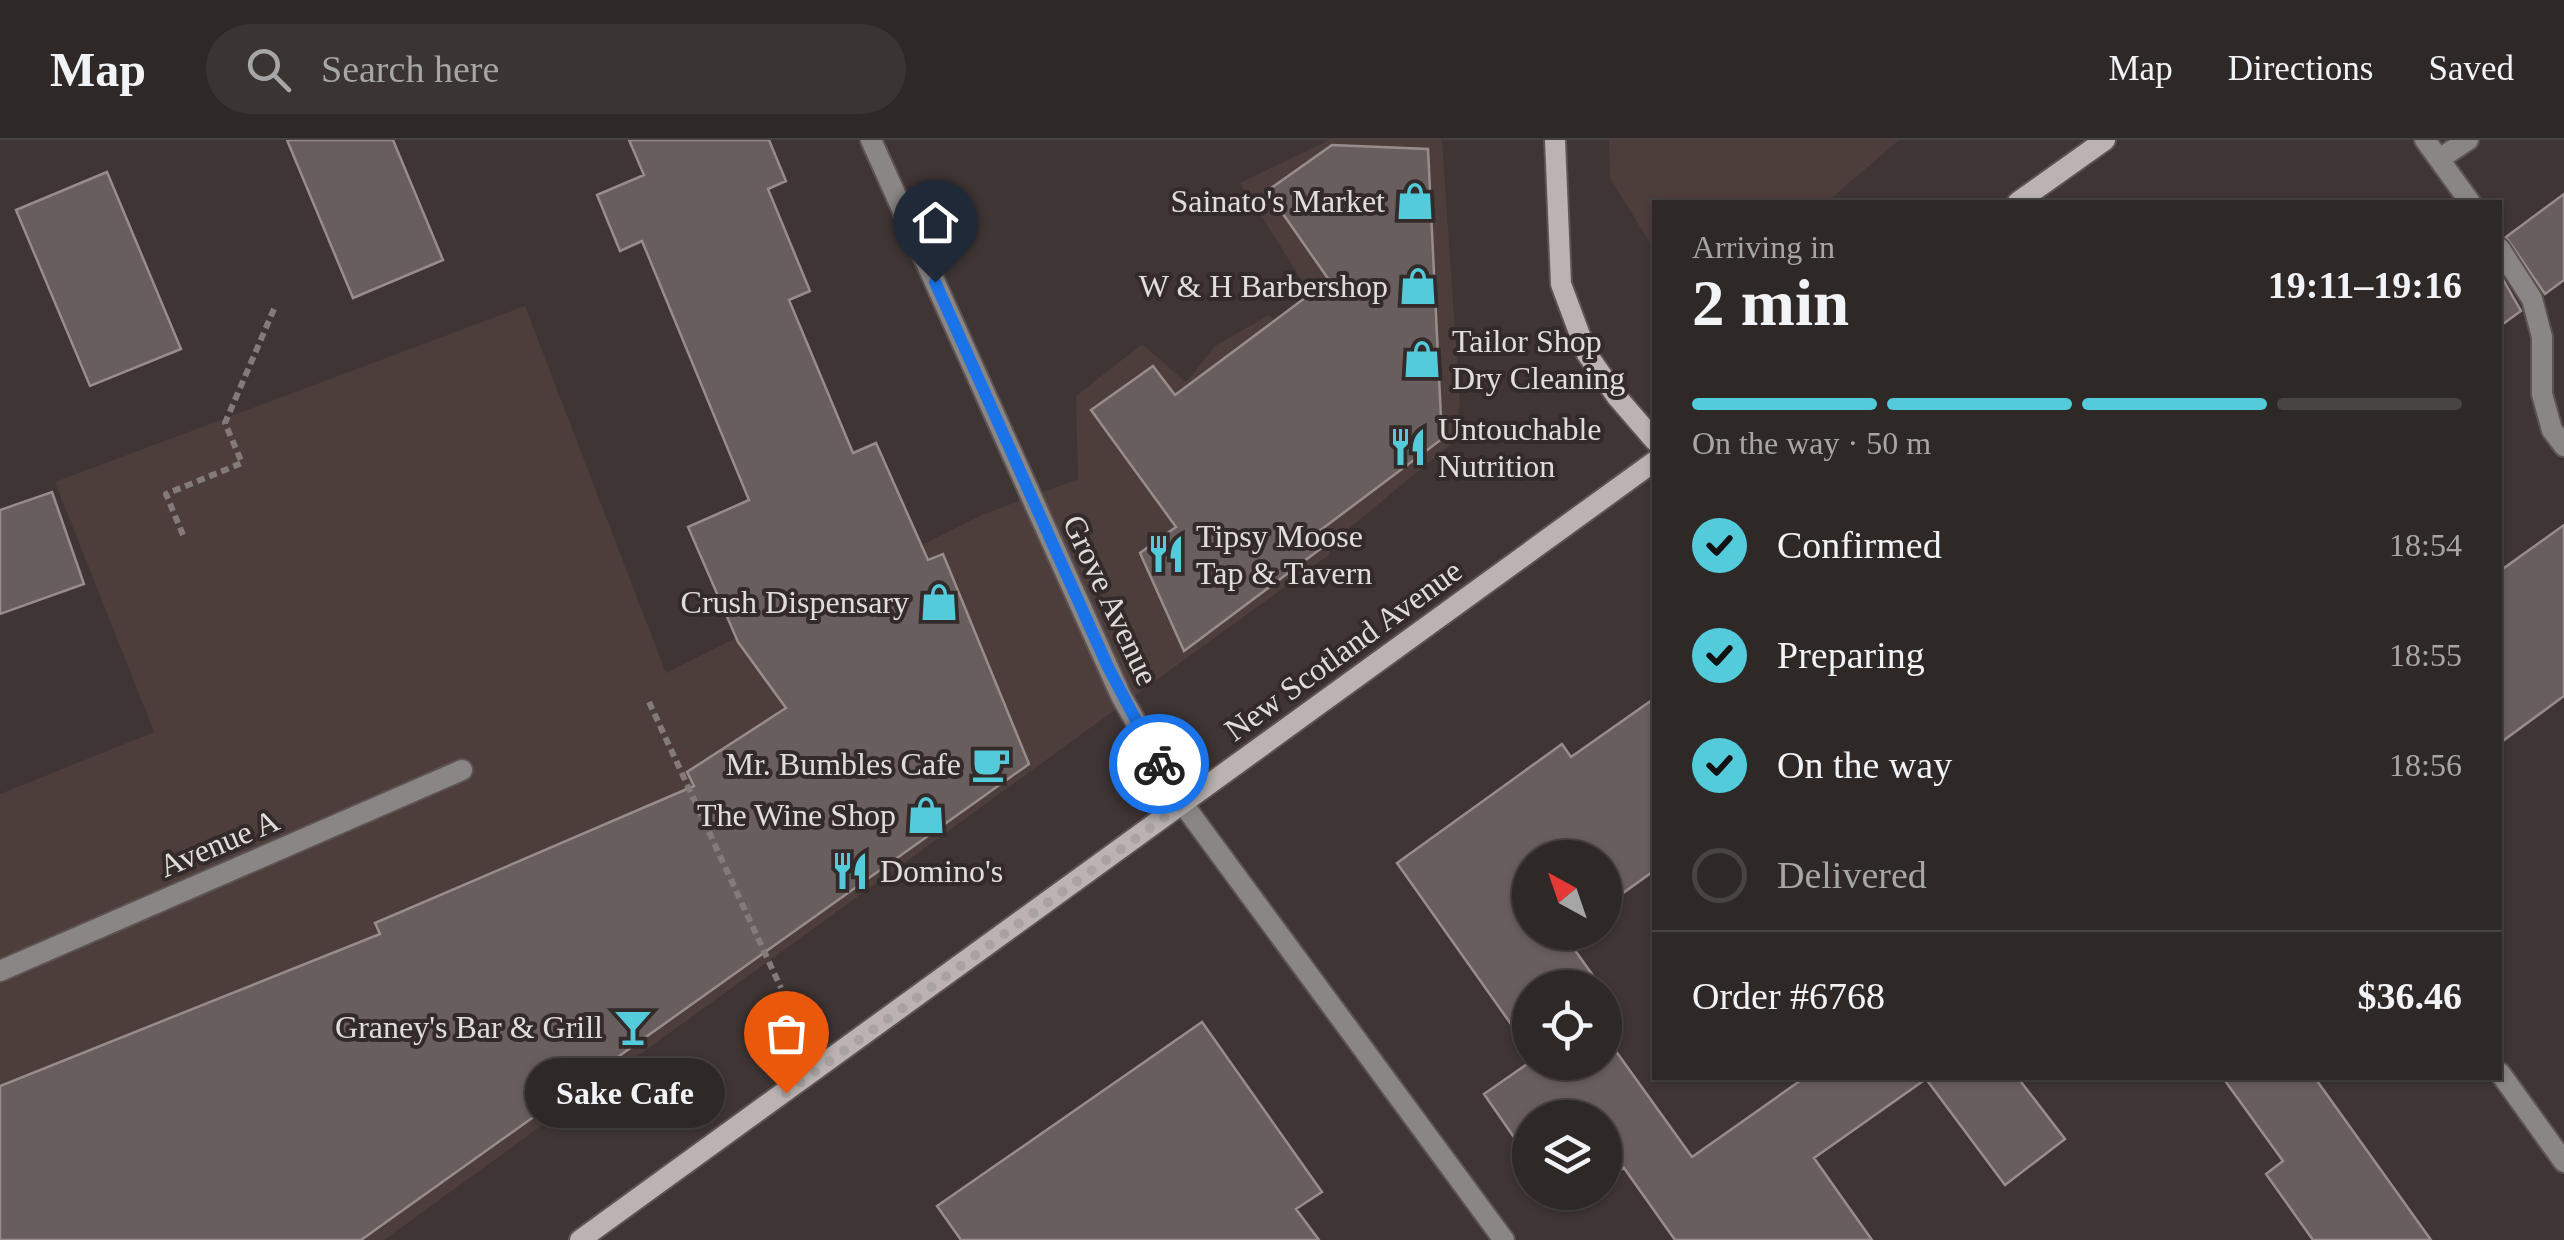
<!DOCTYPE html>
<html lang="en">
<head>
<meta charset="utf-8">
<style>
	:root { --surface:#2e2827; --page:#3a3433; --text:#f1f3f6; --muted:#a7a6a7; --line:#494444; --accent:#53cbdb }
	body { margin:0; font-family:Georgia,serif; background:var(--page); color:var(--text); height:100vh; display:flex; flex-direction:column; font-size:38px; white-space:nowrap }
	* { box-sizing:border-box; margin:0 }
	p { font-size:32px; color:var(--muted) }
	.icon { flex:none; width:55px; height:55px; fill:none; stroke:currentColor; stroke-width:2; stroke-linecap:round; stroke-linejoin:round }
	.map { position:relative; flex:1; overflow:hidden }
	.sheet { position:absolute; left:1652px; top:60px; width:850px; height:880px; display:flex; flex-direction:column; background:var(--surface); border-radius:0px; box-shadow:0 2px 8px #0004,0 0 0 2px var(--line) }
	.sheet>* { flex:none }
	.needle { width:65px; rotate:320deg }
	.controls { position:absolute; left:1512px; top:700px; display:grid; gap:20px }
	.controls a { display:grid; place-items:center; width:110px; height:110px; border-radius:50%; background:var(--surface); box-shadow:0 2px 8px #0004,0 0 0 2px var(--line); font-size:50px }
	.pin { position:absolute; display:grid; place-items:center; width:85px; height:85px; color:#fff; margin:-102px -42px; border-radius:50% 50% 50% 0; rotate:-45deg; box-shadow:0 0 10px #0007 }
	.pin .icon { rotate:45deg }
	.courier { position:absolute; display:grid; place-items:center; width:100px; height:100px; margin:-50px; border:8px solid #1a73e8; border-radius:50%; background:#fff; color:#222; box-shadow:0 2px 12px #0007 }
	.bubble { position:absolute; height:70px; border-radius:35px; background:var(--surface); box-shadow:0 2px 8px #0004,0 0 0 2px var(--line); font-size:32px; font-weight:800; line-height:70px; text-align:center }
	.overview em { font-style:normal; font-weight:800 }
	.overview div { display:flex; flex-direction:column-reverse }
	.overview { display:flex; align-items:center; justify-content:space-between; height:170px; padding:0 40px }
	h1 { font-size:65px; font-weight:800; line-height:75px }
	.bar { display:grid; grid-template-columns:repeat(4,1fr); gap:15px 10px; align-content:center; height:120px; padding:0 40px }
	.bar i { height:12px; border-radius:8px; background:var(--line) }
	.bar .selected { background:var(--accent) }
	.bar p { grid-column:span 4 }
	.line { display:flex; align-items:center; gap:25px; padding:0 40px; border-top:2px solid var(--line) }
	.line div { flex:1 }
	ol { padding:0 40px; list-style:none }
	li { display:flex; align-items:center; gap:30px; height:110px }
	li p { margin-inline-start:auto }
	li .icon { padding:10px; border-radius:50%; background:var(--accent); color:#111; stroke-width:4 }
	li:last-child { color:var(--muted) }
	li i { width:55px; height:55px; border:5px solid var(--line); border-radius:50% }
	header { display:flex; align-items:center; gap:60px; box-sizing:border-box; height:140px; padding:0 50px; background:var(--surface); border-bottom:2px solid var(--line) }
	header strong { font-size:48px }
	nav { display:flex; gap:55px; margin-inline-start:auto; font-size:35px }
	.search { width:700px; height:90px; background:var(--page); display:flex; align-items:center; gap:25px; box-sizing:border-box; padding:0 35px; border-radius:55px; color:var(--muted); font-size:38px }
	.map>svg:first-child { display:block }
</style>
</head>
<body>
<header>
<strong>Map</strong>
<div class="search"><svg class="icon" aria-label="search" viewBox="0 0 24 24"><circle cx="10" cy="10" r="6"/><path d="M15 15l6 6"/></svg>Search here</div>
<nav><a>Map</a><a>Directions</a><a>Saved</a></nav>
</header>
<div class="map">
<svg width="2564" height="1100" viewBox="0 0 2564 1100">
	<rect width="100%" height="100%" fill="#3e3534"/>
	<path fill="#4d3d3b" d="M1329,0H1442L1460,265L1450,305L1335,400L1329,415L384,1100H0V654L154,592L55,342L525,166L666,533L984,374L1078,339L1076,256L1142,204L1186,242L1215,206L1269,175L1298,205L1326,178L1240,43Z
		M1609,0H1899L1827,62H1655V111L1610,38Z"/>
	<path fill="#685e5d" stroke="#988d8b" stroke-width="2.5" d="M287,0H393L443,120L353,158Z
		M629,0H769L786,41L768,49L810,151L789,160L853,313L876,303L928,420L943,414L1029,624L361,1100H0V946L380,794L375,783L694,646L687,632L786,568L738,502L688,387L749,360L642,101L620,111L597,55L644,35Z
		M1332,5L1428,9L1442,299L1318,392L1327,404L1184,511L1140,413L1176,387L1091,270L1153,226L1175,255L1329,140L1267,51Z
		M107,32L181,209L90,246L16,70Z
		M2564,54V140L2545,154L2506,97Z
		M2500,134L2521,171L2500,186Z
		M52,352L84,444L0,474V370Z
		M2564,385V556L2500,603V431Z
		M1655,558V730L1605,766V718H1530V792H1567L1564,795L1602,848H1530V911L1397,723L1562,604L1571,617Z
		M1202,882L1322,1052L1296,1069L1319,1100H961L937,1066Z
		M1605,896L1692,1017L1804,938H2018L2065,999L2005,1045L1926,939L1814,1018L1872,1100H1675L1624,1028L1619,1031L1605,1011V978H1581L1572,964L1554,978H1530V995L1518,1003L1484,954L1530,922H1605Z
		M2223,938H2315L2431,1100H2313L2266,1034L2283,1021Z"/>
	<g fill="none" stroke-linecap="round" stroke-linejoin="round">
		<g stroke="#5c5352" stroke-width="24">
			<path id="lane" d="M2425,0L2470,62
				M2439,19L2468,0
				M2500,109L2532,159L2542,197V254L2552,290L2564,306"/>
		</g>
		<g stroke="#5c5352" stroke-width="24">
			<path id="street" d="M871,0L1121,556L1183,664L1504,1100
				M0,831L462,630
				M2500,933L2564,1022"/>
		</g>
		<g stroke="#5c5352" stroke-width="24">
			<path id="secondary" d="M1555,0L1561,144L1587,214L1617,257L1655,301
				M2018,62L2105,0
				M580,1100L1655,321"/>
		</g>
		<path stroke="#837b7a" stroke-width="6" stroke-dasharray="8 5" stroke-linecap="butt" d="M183,395L166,354L242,323L225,283L274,169
			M649,562L781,848"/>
		<use href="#lane" stroke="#8b8686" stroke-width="20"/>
		<use href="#street" stroke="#8b8686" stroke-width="20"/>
		<use href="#secondary" stroke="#bab3b2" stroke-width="20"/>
	</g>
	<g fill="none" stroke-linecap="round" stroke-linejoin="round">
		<path stroke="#a9a2a1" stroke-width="10" stroke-dasharray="0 18" d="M786,953L1183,664L1159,624"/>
		<path stroke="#1a73e8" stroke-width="12" d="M935,142L1108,527L1159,624"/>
	</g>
	<defs>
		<g id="shop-bare" transform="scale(3)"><path d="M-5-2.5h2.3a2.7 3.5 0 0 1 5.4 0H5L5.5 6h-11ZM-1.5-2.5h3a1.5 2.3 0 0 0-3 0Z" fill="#53cbdb" stroke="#332b2a" stroke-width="2.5" paint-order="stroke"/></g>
		<g id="restaurant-bare" transform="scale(3)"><path d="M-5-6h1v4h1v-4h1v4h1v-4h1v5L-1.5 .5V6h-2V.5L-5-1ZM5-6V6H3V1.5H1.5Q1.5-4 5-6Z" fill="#53cbdb" stroke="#332b2a" stroke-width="2.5" paint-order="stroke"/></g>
		<g id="cafe-bare" transform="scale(3)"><path d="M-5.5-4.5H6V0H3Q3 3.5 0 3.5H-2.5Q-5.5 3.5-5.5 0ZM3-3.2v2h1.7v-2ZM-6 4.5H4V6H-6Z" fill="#53cbdb" stroke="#332b2a" stroke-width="2.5" paint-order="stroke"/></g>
		<g id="bar-bare" transform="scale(3)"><path d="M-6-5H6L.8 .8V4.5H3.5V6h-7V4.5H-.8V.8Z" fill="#53cbdb" stroke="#332b2a" stroke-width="2.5" paint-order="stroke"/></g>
	</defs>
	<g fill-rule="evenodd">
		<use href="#shop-bare" x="1415" y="61"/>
		<use href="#shop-bare" x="1418" y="146"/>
		<use href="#shop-bare" x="1422" y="219"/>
		<use href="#restaurant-bare" x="1408" y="307"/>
		<use href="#restaurant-bare" x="1166" y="414"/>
		<use href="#shop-bare" x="939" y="462"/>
		<use href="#cafe-bare" x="991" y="624"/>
		<use href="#shop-bare" x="926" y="675"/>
		<use href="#restaurant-bare" x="850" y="731"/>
		<use href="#bar-bare" x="633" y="887"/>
	</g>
	<g text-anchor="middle" stroke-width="8" stroke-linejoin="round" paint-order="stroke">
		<g font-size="32" fill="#e2dcdb" stroke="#332b2a" text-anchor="end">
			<text x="1385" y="72">Sainato's Market</text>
			<text x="1388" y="157">W &amp; H Barbershop</text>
			<text x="1452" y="212" text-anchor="start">Tailor Shop<tspan x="1452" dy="37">Dry Cleaning</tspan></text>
			<text x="1438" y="300" text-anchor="start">Untouchable<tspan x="1438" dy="37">Nutrition</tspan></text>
			<text x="1196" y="407" text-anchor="start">Tipsy Moose<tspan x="1196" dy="37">Tap &amp; Tavern</tspan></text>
			<text x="909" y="473">Crush Dispensary</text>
			<text x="961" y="635">Mr. Bumbles Cafe</text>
			<text x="896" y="686">The Wine Shop</text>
			<text x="880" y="742" text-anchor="start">Domino's</text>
			<text x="603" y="898">Graney's Bar &amp; Grill</text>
		</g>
		<g font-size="32" fill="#e2dcdb" stroke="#332b2a">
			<text transform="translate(1111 460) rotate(65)" y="11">Grove Avenue</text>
			<text transform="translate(1343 510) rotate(-36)" y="11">New Scotland Avenue</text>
			<text transform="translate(219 703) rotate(-23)" y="11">Avenue A</text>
		</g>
	</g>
</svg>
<div class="controls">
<a><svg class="needle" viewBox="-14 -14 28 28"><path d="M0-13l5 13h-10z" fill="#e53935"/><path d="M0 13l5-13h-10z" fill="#a7a6a7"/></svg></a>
<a><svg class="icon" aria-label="locate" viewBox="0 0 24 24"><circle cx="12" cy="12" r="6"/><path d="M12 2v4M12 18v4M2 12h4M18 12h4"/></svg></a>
<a><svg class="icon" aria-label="layers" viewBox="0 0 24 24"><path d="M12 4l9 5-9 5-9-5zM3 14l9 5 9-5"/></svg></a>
</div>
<div class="pin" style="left:786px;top:953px;background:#ea580c"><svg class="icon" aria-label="bag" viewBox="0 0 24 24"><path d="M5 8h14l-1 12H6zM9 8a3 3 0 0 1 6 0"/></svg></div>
<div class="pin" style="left:935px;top:142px;background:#1f2937"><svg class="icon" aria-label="home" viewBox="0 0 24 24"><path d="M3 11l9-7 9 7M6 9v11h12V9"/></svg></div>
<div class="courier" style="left:1159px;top:624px"><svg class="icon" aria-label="bike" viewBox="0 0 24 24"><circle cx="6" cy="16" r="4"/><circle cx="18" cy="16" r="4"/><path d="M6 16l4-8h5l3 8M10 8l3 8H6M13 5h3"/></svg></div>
<div class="bubble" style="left:525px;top:918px;width:200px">Sake Cafe</div>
<section class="sheet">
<div class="overview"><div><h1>2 min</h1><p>Arriving in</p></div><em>19:11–19:16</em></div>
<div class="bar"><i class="selected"></i><i class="selected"></i><i class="selected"></i><i></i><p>On the way · 50 m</p></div>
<ol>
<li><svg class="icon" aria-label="check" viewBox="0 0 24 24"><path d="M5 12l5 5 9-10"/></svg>Confirmed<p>18:54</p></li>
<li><svg class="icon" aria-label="check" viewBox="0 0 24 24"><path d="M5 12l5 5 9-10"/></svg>Preparing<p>18:55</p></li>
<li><svg class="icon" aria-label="check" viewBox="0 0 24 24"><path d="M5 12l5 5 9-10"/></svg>On the way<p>18:56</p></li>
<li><i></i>Delivered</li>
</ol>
<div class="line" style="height:130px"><div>Order #6768</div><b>$36.46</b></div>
</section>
</div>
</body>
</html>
